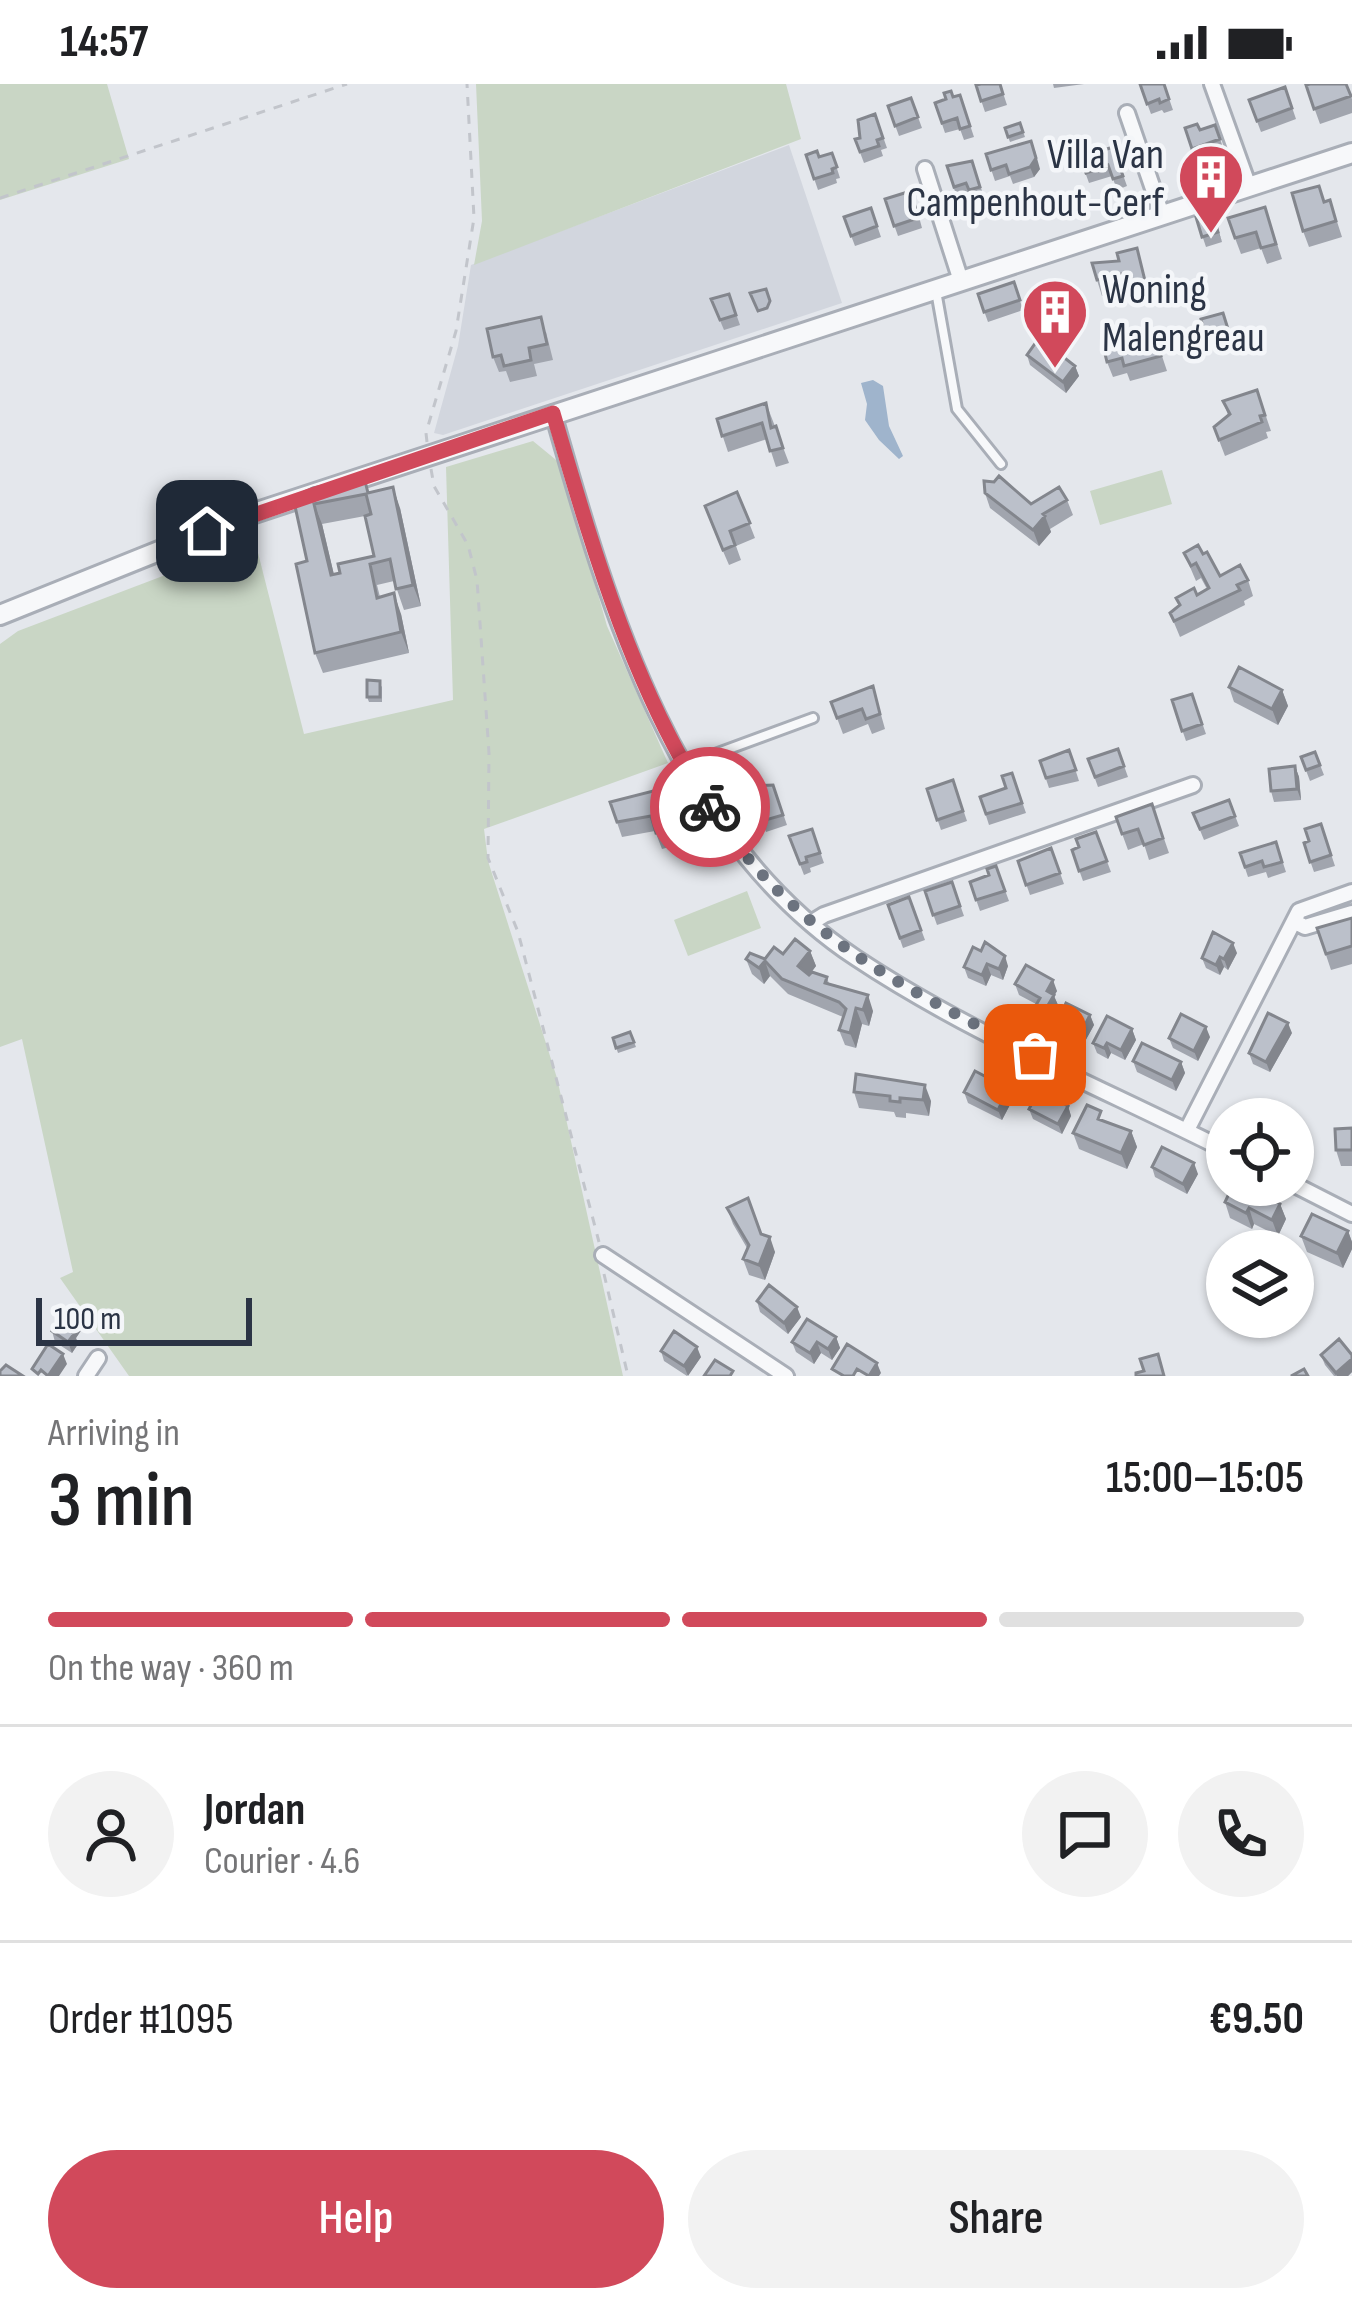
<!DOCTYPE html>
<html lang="en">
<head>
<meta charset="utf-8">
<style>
	:root { --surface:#fff; --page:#f2f2f2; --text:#202124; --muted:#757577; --line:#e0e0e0; --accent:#d1495b }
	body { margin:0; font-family:"Sofia Sans Condensed",sans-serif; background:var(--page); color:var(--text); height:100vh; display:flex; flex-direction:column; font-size:45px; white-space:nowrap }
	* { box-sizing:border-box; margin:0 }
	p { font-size:39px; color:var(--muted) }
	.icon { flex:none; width:66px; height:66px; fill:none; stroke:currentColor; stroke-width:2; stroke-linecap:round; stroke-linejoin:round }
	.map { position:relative; height:1292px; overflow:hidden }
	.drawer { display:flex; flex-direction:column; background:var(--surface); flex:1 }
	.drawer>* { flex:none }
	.controls { position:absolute; left:1206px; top:1014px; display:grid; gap:24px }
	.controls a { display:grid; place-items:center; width:108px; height:108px; border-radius:50%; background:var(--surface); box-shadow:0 3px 9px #0004; font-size:60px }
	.scale { position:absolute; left:36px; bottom:30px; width:216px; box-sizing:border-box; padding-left:12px; border:6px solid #2b3445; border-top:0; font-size:33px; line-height:42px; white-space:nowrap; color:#2b3445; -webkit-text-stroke:9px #f4f6f9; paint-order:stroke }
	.pin { position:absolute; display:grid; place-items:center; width:102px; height:102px; color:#fff; margin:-51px; border-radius:24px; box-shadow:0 6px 18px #0006 }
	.courier { position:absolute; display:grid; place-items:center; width:120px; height:120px; margin:-60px; border:9px solid #d1495b; border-radius:50%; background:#fff; color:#222; box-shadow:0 3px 15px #0007 }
	.headline em { font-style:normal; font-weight:600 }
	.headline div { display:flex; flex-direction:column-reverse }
	.headline { display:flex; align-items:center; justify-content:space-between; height:204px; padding:0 48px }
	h1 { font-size:78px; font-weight:600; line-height:90px }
	.bar { display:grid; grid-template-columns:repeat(4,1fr); gap:18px 12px; align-content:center; height:144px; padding:0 48px }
	.bar i { height:15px; border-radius:9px; background:var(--line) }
	.bar .active { background:var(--accent) }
	.bar p { grid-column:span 4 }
	.line { display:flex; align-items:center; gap:30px; padding:0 48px; border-top:3px solid var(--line) }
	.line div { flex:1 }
	.round { display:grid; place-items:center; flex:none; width:126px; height:126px; border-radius:63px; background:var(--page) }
	.action { display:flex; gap:24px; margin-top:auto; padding:24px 48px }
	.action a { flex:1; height:138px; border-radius:72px; background:var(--accent); color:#fff; font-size:48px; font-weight:600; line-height:138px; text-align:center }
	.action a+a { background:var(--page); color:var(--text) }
	.status { display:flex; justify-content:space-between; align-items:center; height:84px; padding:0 60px; background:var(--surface); direction:ltr }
	.status svg { height:33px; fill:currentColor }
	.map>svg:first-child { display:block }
</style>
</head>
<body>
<div class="status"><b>14:57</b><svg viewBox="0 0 49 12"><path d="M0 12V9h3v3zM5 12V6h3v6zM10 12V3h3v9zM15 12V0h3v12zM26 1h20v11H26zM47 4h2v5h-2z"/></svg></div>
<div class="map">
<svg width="1352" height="1292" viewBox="0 0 1352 1292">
	<rect width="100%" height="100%" fill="#e4e7ec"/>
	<path fill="#d2d6de" d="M789,61L842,219L443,351L434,349L458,262L471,181Z"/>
	<path fill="#c9d6c5" d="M0,0H107L129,75L0,116Z
		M476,0H786L801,55L474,181L482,137Z
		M533,357L561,380L607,542L668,679L484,745L488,777L557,994L623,1292H129L60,1194L73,1188L22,955L0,963V560L18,547L255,457L304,650L453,616L446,383Z
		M1162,386L1172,420L1100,441L1090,407Z
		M747,807L761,844L688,872L674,836Z"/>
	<path fill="#9fb4cc" d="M873,296L883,302L889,342L903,372L899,375L879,356L865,336L867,320L861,299Z"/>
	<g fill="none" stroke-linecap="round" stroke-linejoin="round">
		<g stroke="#a9aeb7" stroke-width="14">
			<path id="service" d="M936,207L957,325L1001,380
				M685,681L813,634"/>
		</g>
		<g stroke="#a9aeb7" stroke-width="20">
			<path id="minor" d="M1212,0L1249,103
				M1127,29L1162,131
				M925,85L961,197
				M553,329C609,527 675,754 856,874C970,950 1104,1005 1227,1067
				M1295,838L1305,843L1352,829
				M811,839L824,831L1193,701
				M1187,1046L1299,827L1352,808
				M1293,1100L1352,1130
				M603,1171L786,1292
				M86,1292L98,1274"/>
		</g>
		<g stroke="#a9aeb7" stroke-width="24">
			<path id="tertiary" d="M0,531L251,430L1352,69"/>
		</g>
		<path stroke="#c2c5cb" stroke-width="3" stroke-dasharray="9 9" stroke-linecap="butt" d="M0,114L347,0
			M427,358L426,349L456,247L474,134L467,0
			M431,385L434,402L468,461L477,496L489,669L488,774L518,848L599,1158
			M604,1190L628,1292"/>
		<use href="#service" stroke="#f7f8fa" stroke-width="8"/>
		<use href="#minor" stroke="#f7f8fa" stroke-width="14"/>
		<use href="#tertiary" stroke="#f7f8fa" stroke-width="18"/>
	</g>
	<path fill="#a1a5ae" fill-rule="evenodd" d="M1000,0L1007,21L985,28L976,1Z
		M1053,0H1084L1054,4Z
		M1140,0H1164L1173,26L1164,29L1162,26L1151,30Z
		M1346,0L1352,15V29L1320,40L1306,1Z
		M1285,3L1296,35L1261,48L1249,16Z
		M960,11L974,53L964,56L960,45L945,49L935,19Z
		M911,14L922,44L899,52L888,22Z
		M875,30L887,64L881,66L883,72L864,79L855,55L860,54Z
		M1020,39L1025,53L1010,58L1005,44Z
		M1215,41L1224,66L1196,75L1185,44L1200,46Z
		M1113,63L1127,102L1117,106L1112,92L1089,99L1080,74Z
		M832,69L840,94L836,95L837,99L818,106L806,71L819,73Z
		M986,70L1040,85L1034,93L1013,100L1010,92L995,97Z
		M972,77L984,113L972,117L970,110L957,114L947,82Z
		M885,115L915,118L922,144L898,152Z
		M1330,116L1342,153L1309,163L1303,147Z
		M1265,123L1282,175L1267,180L1261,164L1241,170L1235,154Z
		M871,124L881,153L855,162L844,133Z
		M1196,133L1221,138L1218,145L1222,158L1206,163Z
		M1137,164L1151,216L1135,220L1129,205L1102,212L1097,196Z
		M1014,198L1023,226L988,238L978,210Z
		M729,210L740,241L724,246L711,215Z
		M1227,239L1231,256L1209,262L1205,252Z
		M546,248L553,276L534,280L537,292L510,298L506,287L499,288L493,273Z
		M1155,251L1167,287L1130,297L1127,289L1113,293L1107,278Z
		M1027,271L1075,282L1079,292L1066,309L1030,281Z
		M1257,306L1271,347L1266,348L1268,354L1225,372L1214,343L1228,331L1223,317Z
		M766,319L789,379L776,383L767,355L728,368L717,335Z
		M370,408L400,424L421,522L404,526L394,497L377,501L380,513L401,530L409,569L323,589L315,569L307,477L293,413ZM365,432L374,472L334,491L322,440Z
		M737,408L755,454L736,462L741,476L729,481L710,437Z
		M985,409L1031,420L1067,416L1073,431L1050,445L1051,448L1039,462L990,424Z
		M1184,469L1203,470L1220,492L1248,496L1253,512L1244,517L1245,521L1180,553L1170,529L1179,522L1176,514L1197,511L1207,505L1201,494L1196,497Z
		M382,602V618H369L367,613Z
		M873,602L885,645L872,650L868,640L843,650L831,618Z
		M1229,603L1282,606L1288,622L1278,641L1234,618Z
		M1192,610L1206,650L1186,657L1172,616Z
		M1118,665L1128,693L1098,703L1088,675Z
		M1069,666L1079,697L1049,704L1040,677Z
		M1315,668L1324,691L1310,697L1301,673Z
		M1295,682L1299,693L1301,716L1274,718L1271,707Z
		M1012,689L1026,729L989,741L980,713L1006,704Z
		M953,696L967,737L941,746L927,705Z
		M773,701L787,741L766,748L759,729L754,731L747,712Z
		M661,705L677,761L662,765L655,747L622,753L610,718Z
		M1229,716L1239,742L1204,756L1193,729Z
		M1152,720L1169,769L1149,776L1144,760L1128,766L1116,733Z
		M1321,740L1335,782L1314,788L1304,759L1309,757Z
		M812,745L824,779L810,784L811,788L804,791L789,752Z
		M1096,748L1111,788L1083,797L1072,766L1079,763Z
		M1276,758L1286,788L1268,794L1266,788L1248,793L1240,769Z
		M1051,764L1064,800L1030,811L1018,777Z
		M996,782L1009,817L980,827L970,798L989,791Z
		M952,798L964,832L937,841L925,807Z
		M909,813L925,856L903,864L888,821Z
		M1352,834V880L1331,886L1317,844Z
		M810,867L816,882L809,891L827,893L829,900L873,927L869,942L862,940L856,964L845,961L839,946L843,933L788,910L770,892L764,900L752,890L746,875H765Z
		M981,867L1008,882L1003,896L991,891L986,902L968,894L964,883Z
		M1237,869L1228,886L1224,883L1220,891L1206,884L1202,874Z
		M1015,900L1057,907L1054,912L1058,921L1048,939L1039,934L1035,923L1036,920L1019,911Z
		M1090,931L1094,941L1083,961L1061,947L1058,936Z
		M1132,945L1136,956L1125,976L1111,969L1108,975L1097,969L1093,959Z
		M630,948L636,963L618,969L613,954Z
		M1292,949L1270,988L1253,980L1249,969Z
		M1210,953L1198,977L1173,964L1169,954Z
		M1133,977L1181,978L1185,989L1176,1007L1137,988Z
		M854,1008L931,1017L929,1032L906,1029V1034L896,1033L894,1028L859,1024Z
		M964,1008L1013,1015L1002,1036L968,1019Z
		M1060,1018L1068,1022L1071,1032L1062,1050L1033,1035L1029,1025Z
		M1352,1044V1082H1341L1336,1066Z
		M1131,1047L1137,1063L1127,1085L1079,1065L1073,1049Z
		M1152,1083L1198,1090L1187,1110L1155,1093Z
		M1225,1118L1280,1120L1286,1135L1278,1152L1254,1140L1252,1145L1230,1134Z
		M727,1124L761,1150L775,1168L765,1196L749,1191L743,1175L747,1164L733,1140Z
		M1348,1147L1352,1158V1165L1343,1184L1307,1168L1301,1152Z
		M757,1217L801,1233L788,1250L760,1228Z
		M80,1231L84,1242L76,1254L78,1260L72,1269L55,1258L52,1247Z
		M836,1253L840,1264L832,1276L821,1269L814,1280L796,1268L792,1258Z
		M661,1267L701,1273L687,1292L664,1277Z
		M1321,1271H1352V1288L1348,1292H1334L1325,1281Z"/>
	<path fill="#83868d" d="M1035,67L1040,85L1034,93L1030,83Z
		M1218,128L1221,138L1218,145L1222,158L1214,135Z
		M1075,282L1079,292L1066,309L1063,298Z
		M393,403L400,424L421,522L413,501Z
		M314,420L322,440L339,512L331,491Z
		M1045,432L1051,448L1039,462L1033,446Z
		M394,509L401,530L409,569L401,548Z
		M1282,606L1288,622L1278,641L1272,625Z
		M1295,682L1299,693L1301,716L1297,705Z
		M1233,859L1237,869L1228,886L1224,875Z
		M810,867L816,882L804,898L798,882Z
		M1005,872L1008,882L1003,896L999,885Z
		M1220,873L1224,883L1220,891L1216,881Z
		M765,877L770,892L764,900L759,884Z
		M987,880L991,891L986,902L982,891Z
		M1053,896L1057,907L1054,912L1058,921L1048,939L1044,928L1047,907Z
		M868,911L873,927L869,942L863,926Z
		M856,924L862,940L856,964L850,949Z
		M1090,931L1094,941L1083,961L1080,951Z
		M1288,939L1292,949L1270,988L1266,978Z
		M1206,943L1210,953L1198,977L1194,967Z
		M1132,945L1136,956L1125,976L1121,966Z
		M1107,959L1111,969L1108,975L1104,964Z
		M1181,978L1185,989L1176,1007L1172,996Z
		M925,1001L931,1017L929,1032L923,1016Z
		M1009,1005L1013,1015L1002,1036L998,1026Z
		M1068,1022L1071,1032L1062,1050L1058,1040Z
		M1131,1047L1137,1063L1127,1085L1121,1069Z
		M1194,1079L1198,1090L1187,1110L1183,1100Z
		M1280,1120L1286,1135L1278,1152L1272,1136Z
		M1249,1124L1254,1140L1252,1145L1246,1129Z
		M1348,1147L1352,1158V1165L1343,1184L1337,1169Z
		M770,1153L775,1168L765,1196L759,1181Z
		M797,1223L801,1233L788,1250L784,1239Z
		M80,1231L84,1242L76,1254L78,1260L72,1269L68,1258L70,1247Z
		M836,1253L840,1264L832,1276L828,1265Z
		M817,1258L821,1269L814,1280L810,1269Z
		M697,1263L701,1273L688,1292L684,1282Z
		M63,1270L67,1280L59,1292H48Z
		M1352,1275V1288L1348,1292H1337L1336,1289Z
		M877,1279L881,1289L879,1292H869Z"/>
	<path fill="#bbc0ca" stroke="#83868d" stroke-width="3" fill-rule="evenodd" d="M981,0H1000L1003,10L981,17L976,1Z
		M1140,0H1164L1169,15L1160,19L1159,15L1147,20Z
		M1310,0H1346L1351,12L1314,25L1306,1Z
		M1285,3L1292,24L1257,37L1249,16Z
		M951,7L953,13L960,11L970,42L960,45L957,34L942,39L935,19L946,15L944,9Z
		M911,14L918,33L895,42L888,22Z
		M875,30L883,54L877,56L879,62L860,68L855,55L860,54L858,36Z
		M1020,39L1023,48L1008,53L1005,44Z
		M1197,40L1200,46L1215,41L1220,55L1192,65L1185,44Z
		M1031,57L1036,74L1030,83L1009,90L1006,81L991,86L986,70Z
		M1113,63L1123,92L1113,95L1108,81L1086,89L1080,74Z
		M817,67L819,73L832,69L837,83L832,85L833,89L814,95L806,71Z
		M972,77L980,103L969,106L966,99L954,103L947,82Z
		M1319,102L1324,118L1330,116L1336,137L1303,147L1292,109Z
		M911,107L918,134L894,142L885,115Z
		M1212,122L1218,128L1214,135L1218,148L1202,153L1196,133Z
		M1265,123L1276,160L1261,164L1256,148L1235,154L1228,134Z
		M871,124L877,142L851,152L844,133Z
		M1137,164L1146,201L1129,205L1125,189L1097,196L1092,179L1119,177L1117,169Z
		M1014,198L1020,216L984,228L978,210Z
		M766,205L770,217L767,224L758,227L750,209Z
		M729,210L736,231L720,236L711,215Z
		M1223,229L1228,245L1205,252L1201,235Z
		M541,233L547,260L529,264L531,276L504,282L501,271L493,273L487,245Z
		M1155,251L1161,272L1124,282L1122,274L1107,278L1103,262Z
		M1039,254L1075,282L1063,298L1027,271Z
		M1257,306L1265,331L1260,332L1262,338L1219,356L1214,343L1230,330L1223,317Z
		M766,319L771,344L776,342L783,364L770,367L762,339L722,352L717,335Z
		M999,392L1031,420L1059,403L1067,416L1043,430L1045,432L1033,446L985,409L984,397L994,398Z
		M364,393L368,409L393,403L413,501L396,505L390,475L370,480L377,514L394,509L401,548L315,569L296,480L307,477L293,413L313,404ZM366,410L371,430L365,432L374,472L338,480L340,489L331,491L314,420Z
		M737,408L750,439L730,447L735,461L723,466L705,422Z
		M1198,461L1203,470L1207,468L1220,492L1240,481L1248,496L1237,501L1240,506L1174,537L1170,529L1180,521L1176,514L1194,504L1197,511L1209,504L1196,479L1191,482L1184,469Z
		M1239,583L1282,606L1272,625L1229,603Z
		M367,596L380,597V613H367Z
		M873,602L880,630L866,635L862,625L837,634L831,618Z
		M1192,610L1202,640L1182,647L1172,616Z
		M1118,665L1124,682L1095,693L1088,675Z
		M1069,666L1076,686L1046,694L1040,677Z
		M1315,668L1320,681L1306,686L1301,673Z
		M1295,682L1297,705L1271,707L1269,685Z
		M1012,689L1022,719L986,730L980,713L1006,704L1002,692Z
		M953,696L963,727L937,736L927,705Z
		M773,701L783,731L762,737L756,718L750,720L747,712L756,708L754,702Z
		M661,705L671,746L656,749L651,732L617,738L610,718Z
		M1229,716L1235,732L1200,745L1193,729Z
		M1152,720L1163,754L1144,761L1138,745L1122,750L1116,733Z
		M1321,740L1331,771L1310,778L1304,759L1309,757L1305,745Z
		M812,745L820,769L806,773L807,778L800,780L789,752Z
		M1096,748L1107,777L1079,787L1072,766L1079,763L1076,755Z
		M1276,758L1282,778L1264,783L1262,777L1245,783L1240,769Z
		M1051,764L1060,789L1026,801L1018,777Z
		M996,782L1005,807L976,816L970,798L989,791L987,785Z
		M952,798L960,822L933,831L925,807Z
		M909,813L921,846L900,854L888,821Z
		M1352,834V862L1326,870L1317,844Z
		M1213,848L1233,859L1224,875L1220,873L1216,881L1202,874Z
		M795,855L810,867L798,882L809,891L812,888L827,893L825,899L868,911L863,926L856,924L850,949L839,946L846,925L839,918L782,895L765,877L759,884L746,875L750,869L765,875L774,863L783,870Z
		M985,858L1005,872L999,885L987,880L982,891L964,883L973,863L981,867Z
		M1026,881L1053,896L1047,907L1054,911L1044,928L1035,923L1040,914L1015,900Z
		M1066,919L1090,931L1080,951L1058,936Z
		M1268,929L1288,939L1266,978L1249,969Z
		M1181,930L1206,943L1194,967L1169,954Z
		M1107,932L1132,945L1121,966L1107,959L1104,964L1093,959Z
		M630,948L634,958L616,964L613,954Z
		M1142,959L1181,978L1172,996L1133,977Z
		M975,987L1009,1005L998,1026L964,1008Z
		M856,990L925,1001L923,1016L900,1014V1018L890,1017V1012L854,1008Z
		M1042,1000L1056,1007L1053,1014L1068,1022L1058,1040L1029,1025Z
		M1087,1021L1101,1027L1098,1035L1131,1047L1121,1069L1073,1049Z
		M1352,1044V1066H1336L1335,1045Z
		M1162,1063L1194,1079L1183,1100L1152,1083Z
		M1233,1101H1251L1280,1120L1272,1136L1249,1124L1246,1129L1225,1118Z
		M748,1114L761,1150L770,1153L759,1181L743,1175L749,1161L727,1124Z
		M1312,1130L1348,1147L1337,1169L1301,1152Z
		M769,1201L797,1223L784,1239L757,1217Z
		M68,1223L80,1231L70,1247L74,1250L68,1258L52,1247Z
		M807,1235L836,1253L828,1265L817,1258L810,1269L792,1258Z
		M674,1247L697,1263L684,1282L661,1267Z
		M1339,1255L1352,1271V1275L1336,1289L1321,1271Z
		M48,1260L63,1270L48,1292L41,1286L38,1290L32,1285Z
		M847,1260L877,1279L869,1292L857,1285L853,1292H844L832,1285Z
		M1158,1270L1164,1292H1136V1289L1144,1287L1140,1275Z
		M715,1276L733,1287L730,1292H704Z
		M6,1281L23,1292H0V1287Z
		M1304,1285L1308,1292H1291Z"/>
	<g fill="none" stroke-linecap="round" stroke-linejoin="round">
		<path stroke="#6c737f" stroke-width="12" stroke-dasharray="0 21.6" d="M710,723C794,852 903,903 1035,971"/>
		<path stroke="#d1495b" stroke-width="15" d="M207,447L553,329C593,465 632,603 710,723"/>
	</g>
	<defs>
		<g id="building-pin" transform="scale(3.45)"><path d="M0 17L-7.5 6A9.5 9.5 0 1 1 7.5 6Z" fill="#d1495b" stroke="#f4f6f9"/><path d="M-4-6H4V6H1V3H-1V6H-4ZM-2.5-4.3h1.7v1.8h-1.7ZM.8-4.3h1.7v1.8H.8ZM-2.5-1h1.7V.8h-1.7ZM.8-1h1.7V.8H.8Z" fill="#fff"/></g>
	</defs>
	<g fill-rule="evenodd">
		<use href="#building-pin" x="1211" y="93"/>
		<use href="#building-pin" x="1055" y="228"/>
	</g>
	<g text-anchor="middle" stroke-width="9" stroke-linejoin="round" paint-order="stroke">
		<g font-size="42" fill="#2b3445" stroke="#f4f6f9" text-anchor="end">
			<text x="1164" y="84">Villa Van<tspan x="1164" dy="48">Campenhout-Cerf</tspan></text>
			<text x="1102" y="219" text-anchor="start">Woning<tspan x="1102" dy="48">Malengreau</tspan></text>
		</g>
	</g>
</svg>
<div class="controls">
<a><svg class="icon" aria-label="locate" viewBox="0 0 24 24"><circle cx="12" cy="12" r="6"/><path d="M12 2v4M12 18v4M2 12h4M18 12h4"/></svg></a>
<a><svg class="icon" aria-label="layers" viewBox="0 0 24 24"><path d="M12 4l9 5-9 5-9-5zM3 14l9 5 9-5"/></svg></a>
</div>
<div class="scale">100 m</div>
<div class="pin" style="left:1035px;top:971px;background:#ea580c"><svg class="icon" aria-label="bag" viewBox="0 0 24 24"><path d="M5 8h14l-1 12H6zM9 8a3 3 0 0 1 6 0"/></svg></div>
<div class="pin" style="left:207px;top:447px;background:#1f2937"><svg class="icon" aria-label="home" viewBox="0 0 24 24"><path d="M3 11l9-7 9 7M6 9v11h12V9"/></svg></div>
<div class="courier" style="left:710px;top:723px"><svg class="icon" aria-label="bike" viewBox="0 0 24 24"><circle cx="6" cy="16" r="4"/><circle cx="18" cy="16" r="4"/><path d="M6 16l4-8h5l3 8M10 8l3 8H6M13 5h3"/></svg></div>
</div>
<section class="drawer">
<div class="headline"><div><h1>3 min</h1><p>Arriving in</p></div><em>15:00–15:05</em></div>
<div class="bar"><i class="active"></i><i class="active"></i><i class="active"></i><i></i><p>On the way · 360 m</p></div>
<div class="line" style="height:216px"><a class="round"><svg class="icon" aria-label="person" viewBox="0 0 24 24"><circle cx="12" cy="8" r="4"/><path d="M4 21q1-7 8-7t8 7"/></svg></a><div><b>Jordan</b><p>Courier · 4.6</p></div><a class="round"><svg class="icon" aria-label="chat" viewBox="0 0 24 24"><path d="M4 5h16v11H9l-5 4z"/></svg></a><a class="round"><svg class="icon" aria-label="phone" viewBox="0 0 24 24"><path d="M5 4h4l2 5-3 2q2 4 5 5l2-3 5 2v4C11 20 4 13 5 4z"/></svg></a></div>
<div class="line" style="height:156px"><div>Order #1095</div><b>€9.50</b></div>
<div class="action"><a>Help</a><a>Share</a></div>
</section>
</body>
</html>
